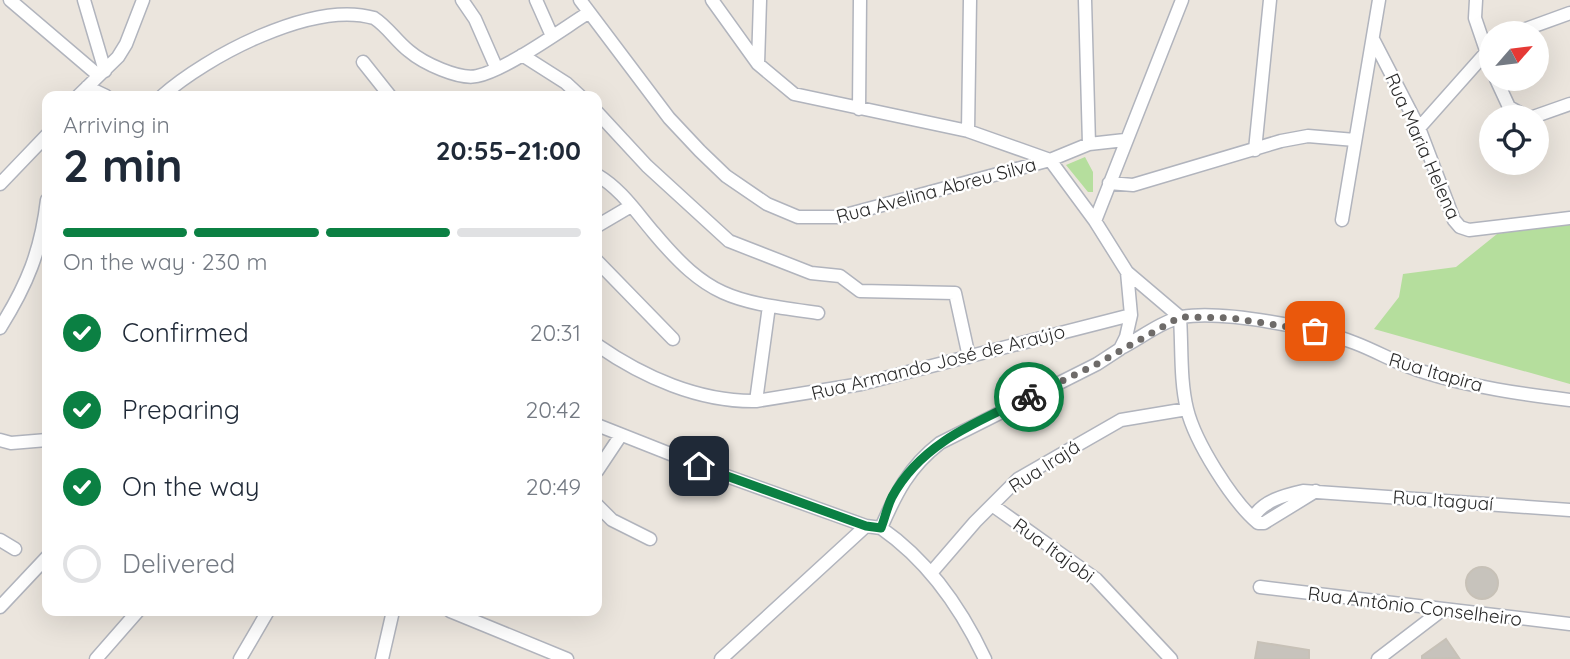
<!DOCTYPE html>
<html lang="en">
<head>
<meta charset="utf-8">
<style>
	:root { --surface:#fff; --page:#f6f6f7; --text:#1f2937; --muted:#747a83; --line:#e0e1e3; --accent:#0b8043 }
	body { margin:0; font-family:Quicksand,sans-serif; background:var(--page); color:var(--text); height:100vh; display:flex; flex-direction:column; font-size:26px; white-space:nowrap }
	* { box-sizing:border-box; margin:0 }
	p { font-size:23px; color:var(--muted) }
	.icon { flex:none; width:38px; height:38px; fill:none; stroke:currentColor; stroke-width:2; stroke-linecap:round; stroke-linejoin:round }
	.map { position:relative; flex:1; overflow:hidden }
	.side { position:absolute; left:42px; top:91px; width:560px; height:525px; display:flex; flex-direction:column; background:var(--surface); border-radius:14px; box-shadow:0 7px 28px #0002 }
	.side>* { flex:none }
	.needle { width:46px; rotate:62deg }
	.tools { position:absolute; left:1479px; top:21px; display:grid; gap:14px }
	.tools a { display:grid; place-items:center; width:70px; height:70px; border-radius:50%; background:var(--surface); box-shadow:0 7px 28px #0002; font-size:35px }
	.pin { position:absolute; display:grid; place-items:center; width:60px; height:60px; color:#fff; margin:-30px; border-radius:14px; box-shadow:0 4px 10px #0006 }
	.courier { position:absolute; display:grid; place-items:center; width:70px; height:70px; margin:-35px; border:5px solid #0b8043; border-radius:50%; background:#fff; color:#222; box-shadow:0 2px 9px #0007 }
	.head em { font-style:normal; font-weight:700 }
	.head div { display:flex; flex-direction:column-reverse }
	.head { display:flex; align-items:center; justify-content:space-between; height:119px; padding:0 21px }
	h1 { font-size:46px; font-weight:700; line-height:52px }
	.bar { display:grid; grid-template-columns:repeat(4,1fr); gap:10px 7px; align-content:center; height:84px; padding:0 21px }
	.bar i { height:9px; border-radius:5px; background:var(--line) }
	.bar .current { background:var(--accent) }
	.bar p { grid-column:span 4 }
	ol { padding:0 21px; list-style:none }
	li { display:flex; align-items:center; gap:21px; height:77px }
	li p { margin-inline-start:auto }
	li .icon { padding:7px; border-radius:50%; background:var(--accent); color:#fff; stroke-width:4 }
	li:last-child { color:var(--muted) }
	li i { width:38px; height:38px; border:4px solid var(--line); border-radius:50% }
	.map>svg:first-child { display:block }
</style>
</head>
<body>
<div class="map">
<svg width="1570" height="659" viewBox="0 0 1570 659">
	<rect width="100%" height="100%" fill="#ebe5dd"/>
	<path fill="#b5de9d" d="M1085,157L1093,172V192H1088L1066,165Z
		M1570,222V384L1374,329L1399,297L1403,274L1456,267L1497,234Z"/>
	<path fill="#c7c3bc" stroke="#c7c1b7" stroke-width="2" d="M1466 583a16 16 0 1 1 32 0a16 16 0 1 1-32 0Z
		M1446,639L1459,658L1422,659V656Z
		M1258,642L1309,650V659H1255Z"/>
	<g fill="none" stroke-linecap="round" stroke-linejoin="round">
		<g stroke="#b1b4bd" stroke-width="15">
			<path id="minor" d="M10,0L98,75
				M84,0L105,71
				M462,0L475,19L496,67
				M536,0L552,36
				M580,0L669,118L700,151L726,176L767,204L798,217H838L1050,160L1089,144L1125,140
				M712,0L758,64L794,94L968,131L1050,160L1095,221L1127,272L1180,317
				M1085,0L1089,144
				M1476,0L1475,18L1491,65
				M1515,33L1570,13
				M1374,41L1419,128L1454,220L1460,227L1469,230L1570,218
				M522,55L566,83L580,96
				M363,62L390,96
				M758,64L760,0
				M1496,79L1509,107L1527,117
				M87,87L106,96
				M78,96L118,57L126,44L143,0
				M162,96C206,57 312,0 374,18C388,27 396,41 409,51C423,63 459,80 477,76C506,70 561,30 588,13
				M859,109L860,0
				M597,112L647,166L729,241L811,273L840,276L860,291L955,293L969,357
				M1533,117L1570,104
				M1419,128L1491,47
				M968,131L970,0
				M1255,150L1270,0
				M597,175C621,189 636,212 654,233C710,300 734,301 818,313
				M1109,183L1133,185L1281,141L1308,136L1355,140
				M0,184L47,135
				M1342,220L1379,0
				M1095,221L1182,0
				M597,226L631,206
				M597,261L673,339
				M769,306L756,401L861,384L1131,315
				M1180,317C1182,347 1180,381 1187,409C1195,442 1232,501 1258,523H1264L1316,491
				M0,328C27,285 41,251 47,200
				M597,345C643,377 699,402 756,401
				M1121,348C1139,339 1162,321 1182,317C1223,310 1317,328 1355,343C1379,352 1399,365 1424,372C1471,387 1521,394 1570,400
				M597,425L721,474L866,526L881,528
				M0,440L11,443L47,440
				M597,471L621,435
				M597,505L612,520L650,539
				M992,505L1096,579L1171,659
				M1253,518C1262,501 1285,495 1303,491L1570,510
				M0,540L15,549
				M931,573L975,522L1018,479L1121,420L1187,409
				M1260,587L1570,624
				M0,607L47,557
				M450,611L567,659
				M96,659L138,611
				M240,659L268,611
				M382,659L393,611
				M721,659L866,526
				M985,659C961,608 927,560 881,528C896,493 909,467 940,443L1097,364L1120,349L1126,337L1131,315L1127,272
				M1378,659L1442,610"/>
		</g>
		<use href="#minor" stroke="#fff" stroke-width="12"/>
	</g>
	<g fill="none" stroke-linecap="round" stroke-linejoin="round">
		<path stroke="#6e6b69" stroke-width="7" stroke-dasharray="0 12.6" d="M1029,397L1097,364L1180,317L1231,318L1315,331"/>
		<path stroke="#0b8043" stroke-width="9" d="M699,466L866,526L881,528C885,518 887,507 892,497C921,443 977,422 1029,397"/>
	</g>
	<g text-anchor="middle" stroke-width="5" stroke-linejoin="round" paint-order="stroke">
		<g font-size="19" fill="#2a2a2a" stroke="#fff">
			<text transform="translate(1423 146) rotate(66)" y="7">Rua Maria Helena</text>
			<text transform="translate(936 190) rotate(-15)" y="7">Rua Avelina Abreu Silva</text>
			<text transform="translate(938 362) rotate(-14)" y="7">Rua Armando José de Araújo</text>
			<text transform="translate(1436 372) rotate(16)" y="7">Rua Itapira</text>
			<text transform="translate(1044 466) rotate(-33)" y="7">Rua Irajá</text>
			<text transform="translate(1443 500) rotate(4)" y="7">Rua Itaguaí</text>
			<text transform="translate(1054 550) rotate(36)" y="7">Rua Itajobi</text>
			<text transform="translate(1415 606) rotate(7)" y="7">Rua Antônio Conselheiro</text>
		</g>
	</g>
</svg>
<div class="tools">
<a><svg class="needle" viewBox="-14 -14 28 28"><path d="M0-13l5 13h-10z" fill="#e53935"/><path d="M0 13l5-13h-10z" fill="#747a83"/></svg></a>
<a><svg class="icon" aria-label="locate" viewBox="0 0 24 24"><circle cx="12" cy="12" r="6"/><path d="M12 2v4M12 18v4M2 12h4M18 12h4"/></svg></a>
</div>
<div class="pin" style="left:1315px;top:331px;background:#ea580c"><svg class="icon" aria-label="bag" viewBox="0 0 24 24"><path d="M5 8h14l-1 12H6zM9 8a3 3 0 0 1 6 0"/></svg></div>
<div class="pin" style="left:699px;top:466px;background:#1f2937"><svg class="icon" aria-label="home" viewBox="0 0 24 24"><path d="M3 11l9-7 9 7M6 9v11h12V9"/></svg></div>
<div class="courier" style="left:1029px;top:397px"><svg class="icon" aria-label="bike" viewBox="0 0 24 24"><circle cx="6" cy="16" r="4"/><circle cx="18" cy="16" r="4"/><path d="M6 16l4-8h5l3 8M10 8l3 8H6M13 5h3"/></svg></div>
<section class="side">
<div class="head"><div><h1>2 min</h1><p>Arriving in</p></div><em>20:55–21:00</em></div>
<div class="bar"><i class="current"></i><i class="current"></i><i class="current"></i><i></i><p>On the way · 230 m</p></div>
<ol>
<li><svg class="icon" aria-label="check" viewBox="0 0 24 24"><path d="M5 12l5 5 9-10"/></svg>Confirmed<p>20:31</p></li>
<li><svg class="icon" aria-label="check" viewBox="0 0 24 24"><path d="M5 12l5 5 9-10"/></svg>Preparing<p>20:42</p></li>
<li><svg class="icon" aria-label="check" viewBox="0 0 24 24"><path d="M5 12l5 5 9-10"/></svg>On the way<p>20:49</p></li>
<li><i></i>Delivered</li>
</ol>
</section>
</div>
</body>
</html>
